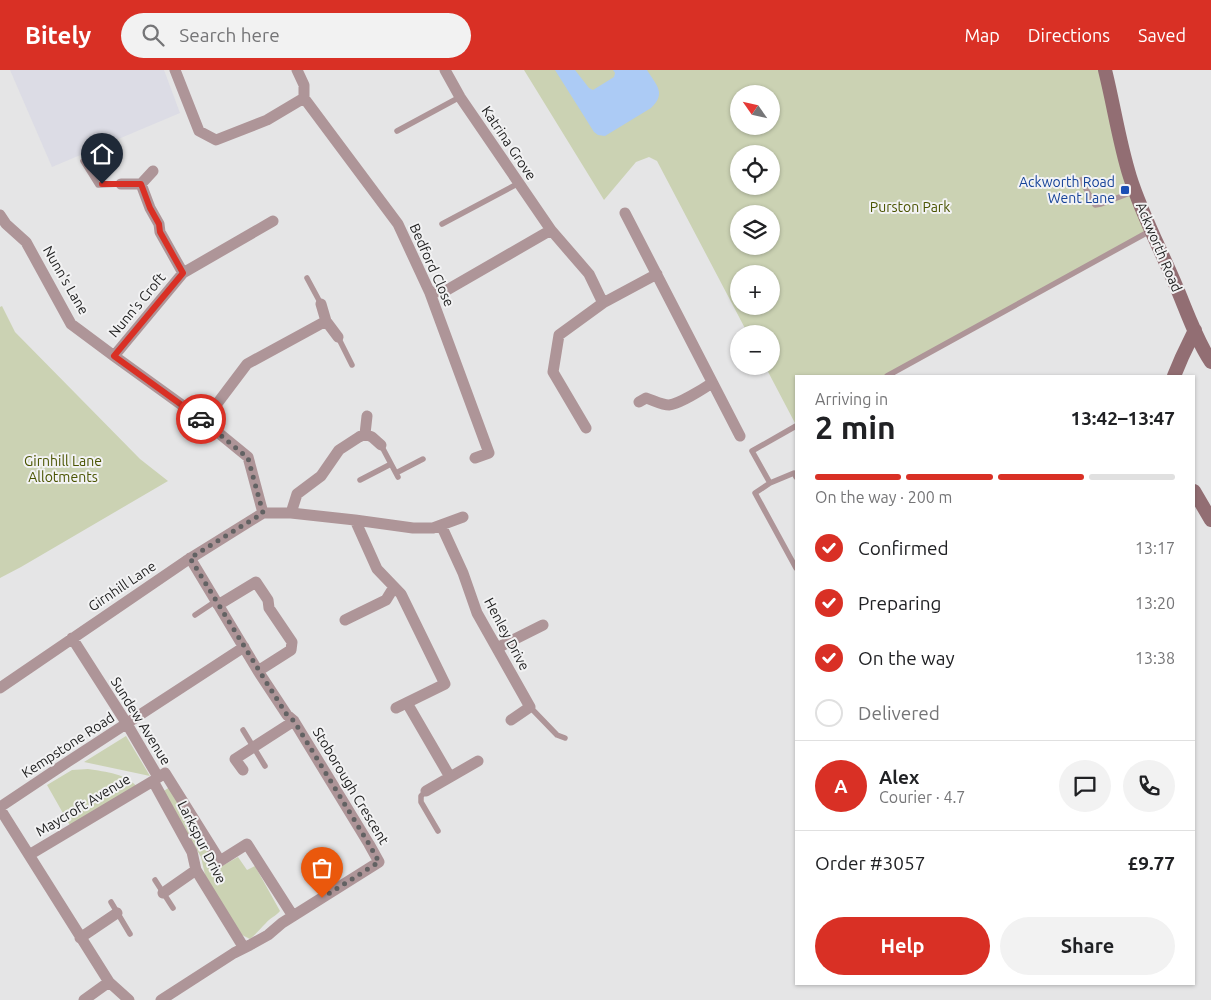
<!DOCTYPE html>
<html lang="en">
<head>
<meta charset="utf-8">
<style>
	:root { --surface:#fff; --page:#f2f2f2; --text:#202124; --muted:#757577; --line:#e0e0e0; --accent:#d93025 }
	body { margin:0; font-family:Ubuntu,sans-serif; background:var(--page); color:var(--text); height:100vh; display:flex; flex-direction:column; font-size:19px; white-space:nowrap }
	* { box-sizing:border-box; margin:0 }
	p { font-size:16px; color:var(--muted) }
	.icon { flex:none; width:28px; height:28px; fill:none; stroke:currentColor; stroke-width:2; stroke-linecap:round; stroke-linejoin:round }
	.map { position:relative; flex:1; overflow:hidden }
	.drawer { position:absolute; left:795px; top:305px; width:400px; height:610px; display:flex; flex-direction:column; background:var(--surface); border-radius:0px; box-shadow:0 1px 4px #0004 }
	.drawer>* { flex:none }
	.needle { width:32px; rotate:304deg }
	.tools { position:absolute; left:730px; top:15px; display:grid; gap:10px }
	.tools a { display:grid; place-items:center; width:50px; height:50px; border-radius:50%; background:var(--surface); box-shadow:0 1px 4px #0004; font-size:25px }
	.pin { position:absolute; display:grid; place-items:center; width:42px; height:42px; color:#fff; margin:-51px -21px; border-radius:50% 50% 50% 0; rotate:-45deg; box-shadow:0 0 5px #0007 }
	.pin .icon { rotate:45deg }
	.courier { position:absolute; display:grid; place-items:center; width:50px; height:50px; margin:-25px; border:4px solid #d93025; border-radius:50%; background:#fff; color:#222; box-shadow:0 1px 6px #0007 }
	.head em { font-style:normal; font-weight:600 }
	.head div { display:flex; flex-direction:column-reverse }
	.head { display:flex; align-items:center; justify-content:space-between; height:85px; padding:0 20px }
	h1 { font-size:32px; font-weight:600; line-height:38px }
	.bar { display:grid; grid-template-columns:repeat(4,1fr); gap:8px 5px; align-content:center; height:60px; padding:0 20px }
	.bar i { height:6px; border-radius:4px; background:var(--line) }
	.bar .active { background:var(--accent) }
	.bar p { grid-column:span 4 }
	.line { display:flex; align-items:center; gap:12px; padding:0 20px; border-top:1px solid var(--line) }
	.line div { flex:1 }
	.round { display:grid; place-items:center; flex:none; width:52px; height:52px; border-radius:26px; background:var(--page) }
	ol { padding:0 20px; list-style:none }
	li { display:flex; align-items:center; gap:15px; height:55px }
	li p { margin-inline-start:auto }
	li .icon { padding:5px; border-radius:50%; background:var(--accent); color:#fff; stroke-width:4 }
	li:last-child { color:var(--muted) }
	li i { width:28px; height:28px; border:2px solid var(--line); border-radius:50% }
	.primary-button { display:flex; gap:10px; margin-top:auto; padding:10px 20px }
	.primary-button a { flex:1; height:58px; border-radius:30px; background:var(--accent); color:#fff; font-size:20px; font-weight:600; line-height:58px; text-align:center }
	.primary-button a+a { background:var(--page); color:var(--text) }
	header { display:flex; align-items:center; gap:30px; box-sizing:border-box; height:70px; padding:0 25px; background:var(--accent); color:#fff }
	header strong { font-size:24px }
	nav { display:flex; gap:28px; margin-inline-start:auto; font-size:18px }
	.search { width:350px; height:45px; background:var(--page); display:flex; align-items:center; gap:12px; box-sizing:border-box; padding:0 18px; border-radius:28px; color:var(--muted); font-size:19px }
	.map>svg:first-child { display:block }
</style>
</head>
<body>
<header>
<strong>Bitely</strong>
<div class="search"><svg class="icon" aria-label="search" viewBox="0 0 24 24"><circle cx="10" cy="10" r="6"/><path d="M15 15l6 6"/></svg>Search here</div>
<nav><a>Map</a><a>Directions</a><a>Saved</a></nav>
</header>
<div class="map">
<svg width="1211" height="930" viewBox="0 0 1211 930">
	<rect width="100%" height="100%" fill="#e5e5e6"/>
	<path fill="#dcdce5" d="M10,0H164L180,43L52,97Z"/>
	<path fill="#cbd2b3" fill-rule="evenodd" d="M524,0H1105L1151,160L887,306H796V355L765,296H771V264H748L657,91L649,87L636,92L604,130ZM739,24H771V56H739ZM739,84H771V116H739ZM739,144H771V176H739ZM739,204H771V236H739Z
		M2,236L15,262L140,389L168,411L21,497L0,508V237Z
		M126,666L150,706L84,692Z
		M88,699C106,702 127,703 139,719L72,759L47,715L72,700Z
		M170,717L220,797L238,787L247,800L255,796L280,841C276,846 270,848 266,853C260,859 256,864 250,869L242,865L206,809L201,787L162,722Z"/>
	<path fill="#accbf5" d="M555,0H575L589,18L593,20L614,7L615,3L613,0H647C656,15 667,23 651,38L605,66L598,65L594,62Z"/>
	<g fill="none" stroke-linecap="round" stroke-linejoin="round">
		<path stroke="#ae9598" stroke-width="5.5" d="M397,61L460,27
			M83,91L98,115L121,114
			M1081,110L1095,135L1101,134L1135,121
			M442,154L519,113
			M307,208L321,234
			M338,267L352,295
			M887,306L1150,161
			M381,375L398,407
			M396,403L423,389
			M796,407L794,403L770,413L755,423L796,498
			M360,410L391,394
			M770,413L752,381L796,356
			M195,545L216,531
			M530,637L557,665L565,668
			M243,660L265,696
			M426,721L421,726V732L438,761
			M155,810L173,838
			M111,832L130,864"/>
		<path stroke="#ae9598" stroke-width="11" d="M175,0L199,61L216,70L267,50L304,28V15L297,0
			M445,0L460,27L551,160L589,204L603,233
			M304,28L398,154L430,223L489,383L475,388
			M121,114H141L153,101
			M141,114L150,138L159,154L160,162L183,203
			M625,143L740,366
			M0,145L6,154L26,172L71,254L114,286L204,351L248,387L263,443
			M430,223L447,220L551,160
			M321,234L326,251L338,267
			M114,286L183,203L273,151
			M639,332L646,328C653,330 662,335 669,335C679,334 703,319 712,313
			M367,346L365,364L372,367L381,375
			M204,351L247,294L326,251
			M586,358L553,302L559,265L603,233L657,204
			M263,443H291L355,450L413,458H433L463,447
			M291,443L297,424L321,406L339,380L359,367L365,364
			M355,450L377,499L401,524L445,614L396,638
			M441,455L463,503L477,543L530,637L511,650
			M218,535L256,512L268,530L269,538L292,572L291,580L258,601
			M345,550L386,530L394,517
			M72,568L127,654L158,707
			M497,578L543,555
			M0,618L186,491L263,443
			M407,633L450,707
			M243,700L235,689L294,651
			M426,721L478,691
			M0,737L69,691L244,577
			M0,739L109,912L129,930
			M29,785L153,711
			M163,823L196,800
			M80,868L117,843
			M244,878L196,800L192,782L153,711L165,703L220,791L247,774L293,846
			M84,930L109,912
			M161,930L234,883L250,875L268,865L282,853L379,792L369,774L294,651L287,645L258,601L190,488"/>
		<path stroke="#926e73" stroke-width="14" d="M1105,0C1114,36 1119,72 1130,107C1142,145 1161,180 1176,216C1187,242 1196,269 1211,292
			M1174,306L1182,287L1195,260
			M1194,421L1211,450"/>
	</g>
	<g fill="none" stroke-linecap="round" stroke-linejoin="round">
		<path stroke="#626263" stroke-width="5" stroke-dasharray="0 9" d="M201,349L248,388L263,443L190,488L268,615L287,645L294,651L369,774L379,792L322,828"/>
		<path stroke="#d93025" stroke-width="6" d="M102,114H141L150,138L159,154L160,162L183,203L114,286L201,349"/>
	</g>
	<rect fill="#1a4fb4" stroke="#f2f2f3" stroke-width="2" x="1120" y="115" width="10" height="10" rx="2.5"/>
	<g text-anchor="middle" stroke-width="4" stroke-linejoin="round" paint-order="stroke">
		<g font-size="14" fill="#1c1c1c" stroke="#f2f2f3">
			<text transform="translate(509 73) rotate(56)" y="5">Katrina Grove</text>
			<text transform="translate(1159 177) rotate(67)" y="5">Ackworth Road</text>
			<text transform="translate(432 195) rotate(66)" y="5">Bedford Close</text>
			<text transform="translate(66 210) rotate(60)" y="5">Nunn's Lane</text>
			<text transform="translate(137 235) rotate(-50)" y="5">Nunn's Croft</text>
			<text transform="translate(122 516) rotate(-34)" y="5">Girnhill Lane</text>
			<text transform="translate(507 564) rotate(62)" y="5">Henley Drive</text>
			<text transform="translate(141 651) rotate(58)" y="5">Sundew Avenue</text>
			<text transform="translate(68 675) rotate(-33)" y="5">Kempstone Road</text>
			<text transform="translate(351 716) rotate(59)" y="5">Stoborough Crescent</text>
			<text transform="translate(83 735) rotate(-31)" y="5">Maycroft Avenue</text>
			<text transform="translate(202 772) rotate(63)" y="5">Larkspur Drive</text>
		</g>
		<g font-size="14" fill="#164399" stroke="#f2f2f3" text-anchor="end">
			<text x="1115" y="117">Ackworth Road<tspan x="1115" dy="16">Went Lane</tspan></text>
		</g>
		<g font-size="14" fill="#4a5401" stroke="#f2f2f3">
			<text x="910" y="142">Purston Park</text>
			<text x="63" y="396">Girnhill Lane<tspan x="63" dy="16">Allotments</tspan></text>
		</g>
	</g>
</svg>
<div class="tools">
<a><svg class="needle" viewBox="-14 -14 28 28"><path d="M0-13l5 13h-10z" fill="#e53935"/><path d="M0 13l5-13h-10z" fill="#757577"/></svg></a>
<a><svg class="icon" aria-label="locate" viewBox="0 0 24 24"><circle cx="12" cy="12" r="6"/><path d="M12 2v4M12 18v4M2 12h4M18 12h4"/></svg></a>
<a><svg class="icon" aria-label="layers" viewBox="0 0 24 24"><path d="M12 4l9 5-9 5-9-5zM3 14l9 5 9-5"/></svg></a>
<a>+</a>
<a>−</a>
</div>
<div class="pin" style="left:322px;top:828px;background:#ea580c"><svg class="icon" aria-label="bag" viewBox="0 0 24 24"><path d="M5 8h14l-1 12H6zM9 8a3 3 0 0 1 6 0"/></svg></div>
<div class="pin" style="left:102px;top:114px;background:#1f2937"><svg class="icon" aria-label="home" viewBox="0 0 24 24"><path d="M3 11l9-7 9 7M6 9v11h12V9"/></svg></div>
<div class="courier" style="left:201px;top:349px"><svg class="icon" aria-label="car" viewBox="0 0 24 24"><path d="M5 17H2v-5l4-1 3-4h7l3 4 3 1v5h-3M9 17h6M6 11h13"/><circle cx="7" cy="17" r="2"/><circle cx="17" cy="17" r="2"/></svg></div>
<section class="drawer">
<div class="head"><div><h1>2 min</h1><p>Arriving in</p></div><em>13:42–13:47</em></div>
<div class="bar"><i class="active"></i><i class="active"></i><i class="active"></i><i></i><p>On the way · 200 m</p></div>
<ol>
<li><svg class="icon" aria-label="check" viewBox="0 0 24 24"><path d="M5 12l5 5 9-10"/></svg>Confirmed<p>13:17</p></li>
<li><svg class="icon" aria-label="check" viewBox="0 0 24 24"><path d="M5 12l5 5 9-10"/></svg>Preparing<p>13:20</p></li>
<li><svg class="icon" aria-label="check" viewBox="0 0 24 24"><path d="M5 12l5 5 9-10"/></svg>On the way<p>13:38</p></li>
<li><i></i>Delivered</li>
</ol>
<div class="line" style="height:90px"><b class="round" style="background:var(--accent);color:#fff">A</b><div><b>Alex</b><p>Courier · 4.7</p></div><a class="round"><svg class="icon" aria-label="chat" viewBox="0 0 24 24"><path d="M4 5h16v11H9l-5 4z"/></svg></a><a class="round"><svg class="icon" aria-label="phone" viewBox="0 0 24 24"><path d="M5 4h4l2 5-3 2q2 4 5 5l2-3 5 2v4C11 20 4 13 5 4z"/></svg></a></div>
<div class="line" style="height:65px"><div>Order #3057</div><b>£9.77</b></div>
<div class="primary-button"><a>Help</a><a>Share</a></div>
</section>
</div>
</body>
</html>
